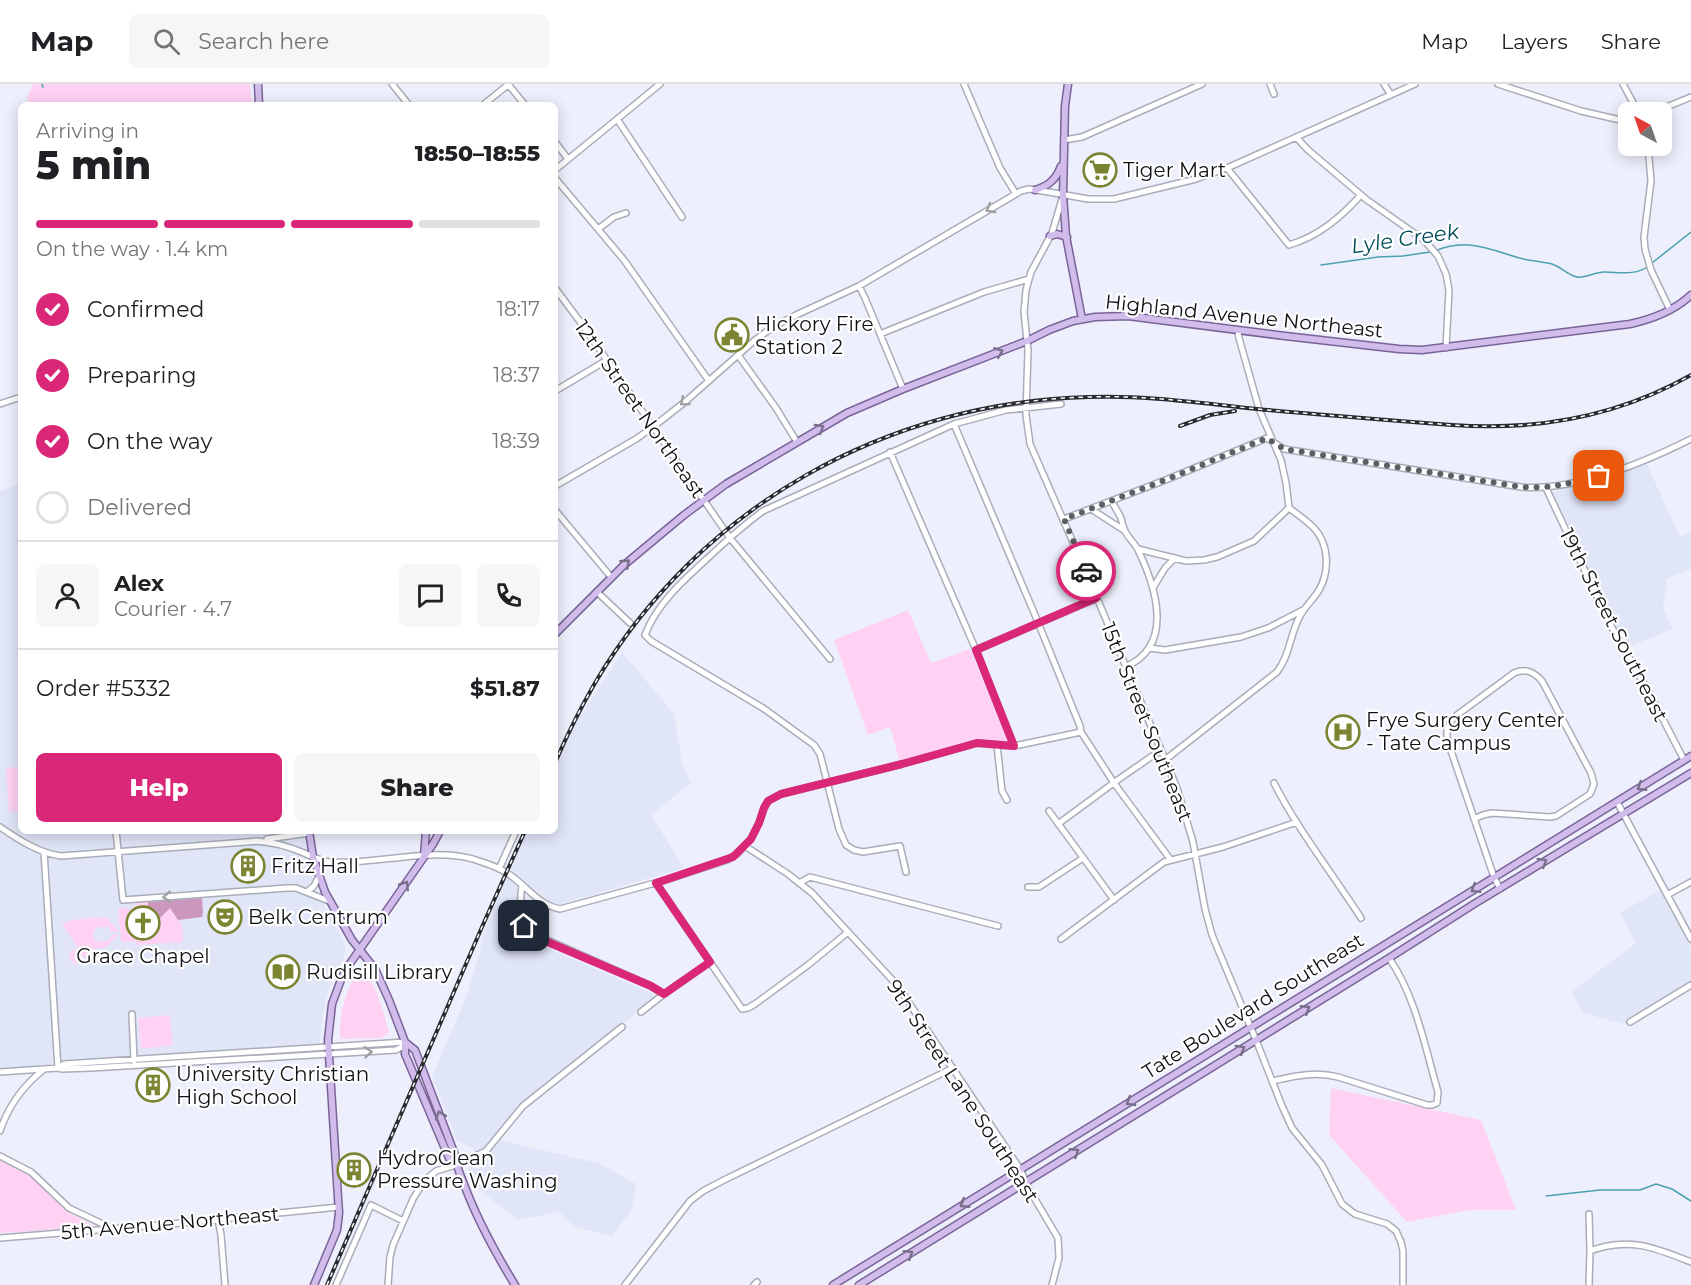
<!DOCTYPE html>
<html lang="en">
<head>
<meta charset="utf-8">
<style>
	:root { --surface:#fff; --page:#f6f6f6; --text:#202124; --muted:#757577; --line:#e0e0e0; --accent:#db2777 }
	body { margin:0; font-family:Montserrat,sans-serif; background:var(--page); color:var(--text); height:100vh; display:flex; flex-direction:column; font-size:22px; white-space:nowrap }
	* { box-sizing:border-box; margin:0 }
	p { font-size:20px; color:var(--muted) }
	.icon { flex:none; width:33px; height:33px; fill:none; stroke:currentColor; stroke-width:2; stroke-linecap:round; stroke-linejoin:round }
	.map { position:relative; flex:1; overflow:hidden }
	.panel { position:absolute; left:18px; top:18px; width:540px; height:732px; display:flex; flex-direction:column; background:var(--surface); border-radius:9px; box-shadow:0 3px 15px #0003 }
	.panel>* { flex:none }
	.needle { width:39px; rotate:320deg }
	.fabs { position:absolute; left:1618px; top:18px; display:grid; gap:12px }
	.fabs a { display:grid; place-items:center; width:54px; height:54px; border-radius:9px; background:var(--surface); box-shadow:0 3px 15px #0003; font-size:30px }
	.pin { position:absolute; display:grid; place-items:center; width:51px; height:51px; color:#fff; margin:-26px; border-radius:12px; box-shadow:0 3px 9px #0006 }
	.courier { position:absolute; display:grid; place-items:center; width:60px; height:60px; margin:-30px; border:4px solid #db2777; border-radius:50%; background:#fff; color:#222; box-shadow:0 2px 8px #0007 }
	.head em { font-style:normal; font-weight:800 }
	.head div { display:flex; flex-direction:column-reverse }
	.head { display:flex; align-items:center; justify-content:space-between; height:102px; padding:0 18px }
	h1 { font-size:39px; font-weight:800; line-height:45px }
	.bar { display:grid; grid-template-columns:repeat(4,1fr); gap:9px 6px; align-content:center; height:72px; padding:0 18px }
	.bar i { height:8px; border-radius:4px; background:var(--line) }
	.bar .selected { background:var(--accent) }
	.bar p { grid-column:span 4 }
	.line { display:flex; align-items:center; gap:15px; padding:0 18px; border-top:2px solid var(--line) }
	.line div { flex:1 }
	.round { display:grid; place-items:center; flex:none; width:63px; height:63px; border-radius:9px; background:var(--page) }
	ol { padding:0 18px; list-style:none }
	li { display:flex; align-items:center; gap:18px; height:66px }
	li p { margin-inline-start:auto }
	li .icon { padding:6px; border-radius:50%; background:var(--accent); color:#fff; stroke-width:4 }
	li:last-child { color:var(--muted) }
	li i { width:33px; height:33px; border:3px solid var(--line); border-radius:50% }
	.action { display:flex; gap:12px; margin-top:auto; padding:12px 18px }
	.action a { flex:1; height:69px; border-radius:9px; background:var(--accent); color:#fff; font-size:24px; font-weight:800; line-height:69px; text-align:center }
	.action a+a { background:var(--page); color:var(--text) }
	header { display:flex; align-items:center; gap:36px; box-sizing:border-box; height:84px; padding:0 30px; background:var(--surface); border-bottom:2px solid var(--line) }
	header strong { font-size:28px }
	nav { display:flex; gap:33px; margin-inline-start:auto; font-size:21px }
	.search { width:420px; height:54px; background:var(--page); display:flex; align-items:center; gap:15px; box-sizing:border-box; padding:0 21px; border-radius:9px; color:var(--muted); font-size:22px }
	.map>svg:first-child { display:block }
</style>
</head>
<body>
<header>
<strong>Map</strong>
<div class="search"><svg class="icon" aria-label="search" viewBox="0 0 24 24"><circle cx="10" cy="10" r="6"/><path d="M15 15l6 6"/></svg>Search here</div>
<nav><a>Map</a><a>Layers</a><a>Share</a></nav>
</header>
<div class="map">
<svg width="1691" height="1201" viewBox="0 0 1691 1201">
	<rect width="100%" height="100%" fill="#edf0fc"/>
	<path fill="#e0e5f8" d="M1646,378L1680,453L1691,448V485L1667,495L1663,524L1673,545L1625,564L1553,408L1596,397Z
		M21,400V747H305L308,777L314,797L322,818L342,853L345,861V869L341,880L334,891L327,911L322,934L320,960L63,978L43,983L0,986V407Z
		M622,568L674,630L682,679L691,699L651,731L684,784L557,821L535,806L509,784L526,747H555V684L576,639Z
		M507,792L525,811L527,855L658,912L518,1022L495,1051L499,1056L598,1079L636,1100L632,1125L612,1152L574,1143L559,1128L518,1136L476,1103L468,1085L474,1065L457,1056L432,993L466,913L480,867L484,848Z
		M1660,806L1691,864V898L1624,940L1583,929L1571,908L1636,859L1620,829Z"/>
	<path fill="#ffd2f3" d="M33,0H250L252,21H31L27,14Z
		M908,526L931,579L970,565L1008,656L1007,660L987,655L900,678L890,643L868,651L834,556Z
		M21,683V727L9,728L6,684Z
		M139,818H148V829L170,824L182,841L183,858L137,861L136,857L121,858L118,825L128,824L130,826Z
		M106,833L119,847L111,848L109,843H97L93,849V854L98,858L109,856L112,851L119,850L105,864L87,865L88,877L83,871C82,875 80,877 76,880C71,878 69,875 69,869L72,866L79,865L62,840L71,836Z
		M361,886C376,895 384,931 389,948L382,954L341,955C336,941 348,894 361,886Z
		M170,931L173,961L141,965L138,934Z
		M1331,1004L1481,1036L1516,1126H1469L1407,1138L1329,1051Z
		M0,1075L30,1090L71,1130L93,1141V1143L0,1149Z"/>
	<path fill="#cb97bf" d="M202,814L203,828L202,833L178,836L170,824L159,835L152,829H148V818Z"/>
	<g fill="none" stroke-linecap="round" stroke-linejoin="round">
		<path stroke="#4da0ae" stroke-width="1.5" d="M42,0L43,3
			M1435,167C1465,154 1487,164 1516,173C1527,177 1540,177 1552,180C1561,183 1568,191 1577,193C1584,195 1595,188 1604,188C1619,188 1635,192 1649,182
			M1652,179L1691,148
			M1321,181L1378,173L1403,172L1430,168
			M1546,1112L1600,1106H1640L1656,1100L1672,1105L1691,1117"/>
		<g stroke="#a9adb8" stroke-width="8">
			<path id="minor" d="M392,0L409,21
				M508,0L525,21
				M964,0L1000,84L1016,110
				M1270,0L1274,10
				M1384,0L1391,11
				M1498,0L1581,27L1629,38
				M1623,0L1638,28
				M483,21L509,0
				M1654,28L1691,13
				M617,35L682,133
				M1296,53L1308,66L1367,116L1424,156L1438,172L1446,190L1449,206L1446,264
				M1064,56L1082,53L1202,0
				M555,58L568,75
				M1648,62L1651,97L1644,153L1645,165L1651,186L1670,226
				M1227,84L1289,161C1319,152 1340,134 1361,111
				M555,86L660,0
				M555,94L624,176L709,297
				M1062,115L1052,149L1031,188L1026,206L1024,228L1028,266L1026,331L1030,360L1086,488L1177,704L1193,758L1205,825L1212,851L1256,956L1282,1022L1292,1044L1322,1081L1342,1120L1355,1130L1387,1140L1396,1147L1401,1158L1403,1167V1201
				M598,145L614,133L626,129
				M859,202L865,214L903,305
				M555,204L584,243L730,454L830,575
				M880,250L984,208L1029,195
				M738,271L776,324L797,358
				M555,307L607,276
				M0,320L21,313
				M954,340L1035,531L1080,642L1081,648L1114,699L1170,775
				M890,368L976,566L1014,662
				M555,402L636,355L653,343L686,317L755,256L773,243L796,231L859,202L1021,107L1029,105L1043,107L1088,115H1114L1196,95L1227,84L1415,0
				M1546,404L1611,542L1651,612L1684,676
				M1112,418C1115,423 1118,428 1121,434C1122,438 1123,443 1125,447C1128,454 1135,459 1138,466C1156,503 1175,562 1125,583
				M1091,425L1125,447
				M555,426L611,493
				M1064,435L1168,395L1267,354L1284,365L1521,403C1576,407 1643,379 1691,355
				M1138,465L1186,477L1204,476L1217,473L1254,457L1289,424
				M1153,504L1165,484L1175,474
				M597,508L630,539
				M1150,564L1165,566L1241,553L1268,544L1303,526
				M976,566L1097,514
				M997,661L1002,707L1007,716
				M1165,676L1277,588C1290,571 1290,550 1300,532C1305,522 1314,515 1319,506C1330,487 1329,460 1314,444C1307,437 1297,430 1289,424L1286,399L1281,376L1259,325L1239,254L1238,247
				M1274,699C1298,746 1332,789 1361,834
				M1617,718L1691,855
				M1049,727L1114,816
				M1474,735L1483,731L1492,729L1550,733L1556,732L1590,710L1594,700L1591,689L1542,597C1534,588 1526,584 1514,589L1457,631C1448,639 1445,646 1448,658L1494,793L1500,805
				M1058,740L1119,695L1161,666
				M0,743C19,756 39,769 61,772L258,757
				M116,747L123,816L287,804H296L329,817
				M267,755L309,749
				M255,757C273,758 288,762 304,769C313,773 321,777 330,778C376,781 428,763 473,775C484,779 497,782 507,789C525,800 538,821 560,825L666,796L727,776L737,770L751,755L759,739L764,724L768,717L781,710L902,680L977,659L1014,662L1081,648
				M745,762L788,790L812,809L897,901L1020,1085L1029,1105L1058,1154L1059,1174L1052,1201
				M44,768L58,984
				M499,785L516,747
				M906,788L900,762L863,768L854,766L846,761L839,745L820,670L814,661L763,624L651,557L645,551C657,519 685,495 710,472C727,456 744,441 763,427L954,340L1006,326L1061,320
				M656,799L742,925L748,924L755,920L808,881L848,848
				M799,799L810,793L998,842
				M522,801C520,815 519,838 529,848L651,902L664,910
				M1028,803H1039L1083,774
				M307,808L314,802L319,792
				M1667,811L1691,798
				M1061,855L1164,778L1223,763L1297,738
				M641,928L664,910L710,878
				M132,930L134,977
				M1630,938L1691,901
				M58,984L64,980L405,958
				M0,988L58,984L62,985L91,984L396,966L402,963L405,959
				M1272,997C1295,992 1315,987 1338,993L1427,1021H1432L1437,1019L1438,1008C1425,963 1416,913 1389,874
				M0,1047C8,1023 23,1002 43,986
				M0,1072L31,1088L69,1124L109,1143
				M218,1135L221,1151L225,1201
				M0,1154L171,1140L339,1123
				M1590,1167C1628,1152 1656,1164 1691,1178
				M336,1201L371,1121L403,1137
				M388,1201L390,1173L393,1161L413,1115L424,1097L436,1087L456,1081L486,1067L523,1022L622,943
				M625,1201L690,1117L703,1107L724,1096L953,984
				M754,1201L757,1198
				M1589,1201L1590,1167L1589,1130"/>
		</g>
		<g stroke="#796498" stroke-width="9">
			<path id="major" d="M258,0L259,21
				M1068,0L1065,22L1063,111L1066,152L1082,235
				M1035,106C1048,102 1056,96 1061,82
				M1050,152L1057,150L1067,153
				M555,550L624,481L684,431L726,400L847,329L903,305L1027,257L1049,246L1073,237L1095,233L1128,232L1285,252L1399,265L1422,266L1630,240C1653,235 1674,227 1691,211
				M309,747L313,773L325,808L352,856L375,885L389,916L405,958L415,966L455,1071C456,1083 461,1092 465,1103C478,1137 496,1170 515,1201
				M424,772L426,747
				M405,958V970L449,1074L456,1080
				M314,1201L337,1146L339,1129L328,956L332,920L342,893L349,881L433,760L440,747
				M833,1201L1691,672
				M859,1201L1389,874L1474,820L1691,689"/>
		</g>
		<use href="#minor" stroke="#fff" stroke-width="5"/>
		<use href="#major" stroke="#d1bceb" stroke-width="6"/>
		<g stroke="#2a2b30" stroke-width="4">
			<path id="rail" d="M1180,342L1210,331L1235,327
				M555,679C567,651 580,625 595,599C699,423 886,318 1089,313C1145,311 1202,319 1257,325C1322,331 1387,336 1452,341C1535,347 1617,333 1691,291
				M327,1201L482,843L525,747"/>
		</g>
		<use href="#rail" stroke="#fefefe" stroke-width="1.5" stroke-dasharray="4.5" stroke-linecap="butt"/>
	</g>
	<defs><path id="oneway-chevron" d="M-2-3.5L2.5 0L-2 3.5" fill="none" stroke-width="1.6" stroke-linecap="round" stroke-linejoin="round" transform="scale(1.5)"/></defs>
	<g stroke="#9fa0a1">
		<use href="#oneway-chevron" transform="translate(990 125) rotate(150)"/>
		<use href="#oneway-chevron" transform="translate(684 318) rotate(140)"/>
		<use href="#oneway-chevron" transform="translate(167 813) rotate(177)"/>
		<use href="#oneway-chevron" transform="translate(368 968) rotate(-4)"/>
	</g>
	<g stroke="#7a6f8b">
		<use href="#oneway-chevron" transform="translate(999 268) rotate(-22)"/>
		<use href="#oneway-chevron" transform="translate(820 344) rotate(-31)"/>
		<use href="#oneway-chevron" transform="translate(626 479) rotate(-42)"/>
		<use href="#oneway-chevron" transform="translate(1641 703) rotate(148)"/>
		<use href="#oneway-chevron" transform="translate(1543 778) rotate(-31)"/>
		<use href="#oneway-chevron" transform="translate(405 801) rotate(-57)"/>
		<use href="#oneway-chevron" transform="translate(1475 805) rotate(148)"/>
		<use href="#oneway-chevron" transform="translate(1306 925) rotate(-32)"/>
		<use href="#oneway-chevron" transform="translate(1241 965) rotate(-31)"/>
		<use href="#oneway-chevron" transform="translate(1130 1018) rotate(149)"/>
		<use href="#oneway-chevron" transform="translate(440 1031) rotate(-111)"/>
		<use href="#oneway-chevron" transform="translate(1075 1068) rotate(-32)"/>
		<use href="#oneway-chevron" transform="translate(964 1120) rotate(148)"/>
		<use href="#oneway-chevron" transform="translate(909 1170) rotate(-32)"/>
	</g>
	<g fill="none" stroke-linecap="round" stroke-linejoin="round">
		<path stroke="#5d5f66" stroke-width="6" stroke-dasharray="0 10.8" d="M1086,487L1064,435L1168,395L1267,354L1284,365L1521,403C1552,405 1570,399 1599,392"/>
		<path stroke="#db2777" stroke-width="8" d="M524,842L527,847L536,853L651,902L664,910L710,878L656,799L733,773L751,755L759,739L764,724L768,717L781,710L902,680L977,659L1014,662L976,566L1096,514L1086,487"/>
	</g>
	<defs>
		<g id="supermarket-ring" transform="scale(1.725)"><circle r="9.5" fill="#fefefe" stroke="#7a8431" stroke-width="1.5"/><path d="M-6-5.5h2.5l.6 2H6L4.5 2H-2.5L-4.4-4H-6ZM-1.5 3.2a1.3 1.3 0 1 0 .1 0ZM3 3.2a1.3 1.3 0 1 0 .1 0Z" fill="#7a8431"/></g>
		<g id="civic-ring" transform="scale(1.725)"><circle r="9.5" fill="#fefefe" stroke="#7a8431" stroke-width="1.5"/><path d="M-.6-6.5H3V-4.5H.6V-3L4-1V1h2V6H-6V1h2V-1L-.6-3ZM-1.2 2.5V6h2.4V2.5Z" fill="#7a8431"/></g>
		<g id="hospital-ring" transform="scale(1.725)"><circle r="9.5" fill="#fefefe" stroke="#7a8431" stroke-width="1.5"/><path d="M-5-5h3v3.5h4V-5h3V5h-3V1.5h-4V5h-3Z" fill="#7a8431"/></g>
		<g id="building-ring" transform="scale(1.725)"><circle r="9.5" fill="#fefefe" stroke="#7a8431" stroke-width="1.5"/><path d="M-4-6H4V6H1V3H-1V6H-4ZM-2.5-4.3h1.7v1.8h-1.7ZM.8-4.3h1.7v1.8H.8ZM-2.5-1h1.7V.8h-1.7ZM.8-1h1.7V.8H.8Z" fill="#7a8431"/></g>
		<g id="theatre-ring" transform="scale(1.725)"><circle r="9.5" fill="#fefefe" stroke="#7a8431" stroke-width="1.5"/><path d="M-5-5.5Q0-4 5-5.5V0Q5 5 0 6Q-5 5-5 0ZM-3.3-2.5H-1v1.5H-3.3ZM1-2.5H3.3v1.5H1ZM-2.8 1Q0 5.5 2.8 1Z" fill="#7a8431"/></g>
		<g id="church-ring" transform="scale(1.725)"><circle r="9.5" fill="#fefefe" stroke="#7a8431" stroke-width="1.5"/><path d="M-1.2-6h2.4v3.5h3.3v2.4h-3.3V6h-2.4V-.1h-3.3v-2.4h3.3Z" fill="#7a8431"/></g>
		<g id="library-ring" transform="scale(1.725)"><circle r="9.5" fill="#fefefe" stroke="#7a8431" stroke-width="1.5"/><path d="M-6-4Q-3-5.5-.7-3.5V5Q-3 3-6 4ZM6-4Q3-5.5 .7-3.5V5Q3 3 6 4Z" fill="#7a8431"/></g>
	</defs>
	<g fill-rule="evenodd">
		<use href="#supermarket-ring" x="1100" y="86"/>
		<use href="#civic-ring" x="732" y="251"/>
		<use href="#hospital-ring" x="1343" y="648"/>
		<use href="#building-ring" x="248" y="782"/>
		<use href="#theatre-ring" x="225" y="833"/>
		<use href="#church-ring" x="143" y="839"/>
		<use href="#library-ring" x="283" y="888"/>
		<use href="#building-ring" x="153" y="1001"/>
		<use href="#building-ring" x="354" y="1086"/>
	</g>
	<g text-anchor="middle" stroke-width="4.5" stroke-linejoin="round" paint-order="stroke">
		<g font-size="20" fill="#101115" stroke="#fefefe" text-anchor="start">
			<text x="1123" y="93">Tiger Mart</text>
			<text x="755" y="247">Hickory Fire<tspan x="755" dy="23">Station 2</tspan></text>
			<text x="1366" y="643">Frye Surgery Center<tspan x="1366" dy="23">- Tate Campus</tspan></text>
			<text x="271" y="789">Fritz Hall</text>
			<text x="248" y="840">Belk Centrum</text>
			<text x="143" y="879" text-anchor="middle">Grace Chapel</text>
			<text x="306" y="895">Rudisill Library</text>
			<text x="176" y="997">University Christian<tspan x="176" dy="23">High School</tspan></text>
			<text x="377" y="1081">HydroClean<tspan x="377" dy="23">Pressure Washing</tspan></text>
		</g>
		<g font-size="20" fill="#101115" stroke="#fefefe">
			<text transform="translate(1244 232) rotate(6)" y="7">Highland Avenue Northeast</text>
			<text transform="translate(640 325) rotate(55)" y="7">12th Street Northeast</text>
			<text transform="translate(1614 541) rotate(63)" y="7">19th Street Southeast</text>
			<text transform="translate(1147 638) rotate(68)" y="7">15th Street Southeast</text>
			<text transform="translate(1253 922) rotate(-32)" y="7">Tate Boulevard Southeast</text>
			<text transform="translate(963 1007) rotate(57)" y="7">9th Street Lane Southeast</text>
			<text transform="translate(170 1139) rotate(-5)" y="7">5th Avenue Northeast</text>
		</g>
		<g font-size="21" font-style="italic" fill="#004e59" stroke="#fefefe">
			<text transform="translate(1405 155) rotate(-8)" y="7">Lyle Creek</text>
		</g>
	</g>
</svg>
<div class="fabs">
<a><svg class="needle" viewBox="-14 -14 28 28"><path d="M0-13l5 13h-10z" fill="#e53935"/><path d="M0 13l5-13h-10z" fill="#757577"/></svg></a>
</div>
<div class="pin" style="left:1599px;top:392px;background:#ea580c"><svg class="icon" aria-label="bag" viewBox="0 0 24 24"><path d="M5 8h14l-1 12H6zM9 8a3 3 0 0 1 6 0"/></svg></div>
<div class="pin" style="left:524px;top:842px;background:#1f2937"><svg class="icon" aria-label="home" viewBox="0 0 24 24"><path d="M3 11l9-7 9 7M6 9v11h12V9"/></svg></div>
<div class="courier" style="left:1086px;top:487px"><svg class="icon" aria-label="car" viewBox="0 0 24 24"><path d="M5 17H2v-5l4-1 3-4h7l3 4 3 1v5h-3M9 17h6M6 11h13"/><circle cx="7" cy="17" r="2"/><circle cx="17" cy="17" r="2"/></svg></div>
<section class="panel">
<div class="head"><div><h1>5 min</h1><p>Arriving in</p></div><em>18:50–18:55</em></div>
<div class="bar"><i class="selected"></i><i class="selected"></i><i class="selected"></i><i></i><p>On the way · 1.4 km</p></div>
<ol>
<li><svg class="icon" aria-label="check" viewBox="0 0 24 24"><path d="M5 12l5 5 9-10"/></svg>Confirmed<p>18:17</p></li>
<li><svg class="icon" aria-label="check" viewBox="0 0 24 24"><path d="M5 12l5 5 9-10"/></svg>Preparing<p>18:37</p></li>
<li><svg class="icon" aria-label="check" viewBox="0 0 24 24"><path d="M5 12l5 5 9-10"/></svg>On the way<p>18:39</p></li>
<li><i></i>Delivered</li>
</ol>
<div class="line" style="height:108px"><a class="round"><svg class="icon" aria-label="person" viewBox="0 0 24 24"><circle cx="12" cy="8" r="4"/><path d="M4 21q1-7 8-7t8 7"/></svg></a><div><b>Alex</b><p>Courier · 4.7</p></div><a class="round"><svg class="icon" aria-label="chat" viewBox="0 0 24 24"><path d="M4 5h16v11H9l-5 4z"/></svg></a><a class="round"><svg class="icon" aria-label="phone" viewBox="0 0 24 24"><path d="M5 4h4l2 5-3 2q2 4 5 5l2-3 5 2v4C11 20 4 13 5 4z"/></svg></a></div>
<div class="line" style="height:78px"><div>Order #5332</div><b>$51.87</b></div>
<div class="action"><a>Help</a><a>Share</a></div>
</section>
</div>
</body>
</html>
